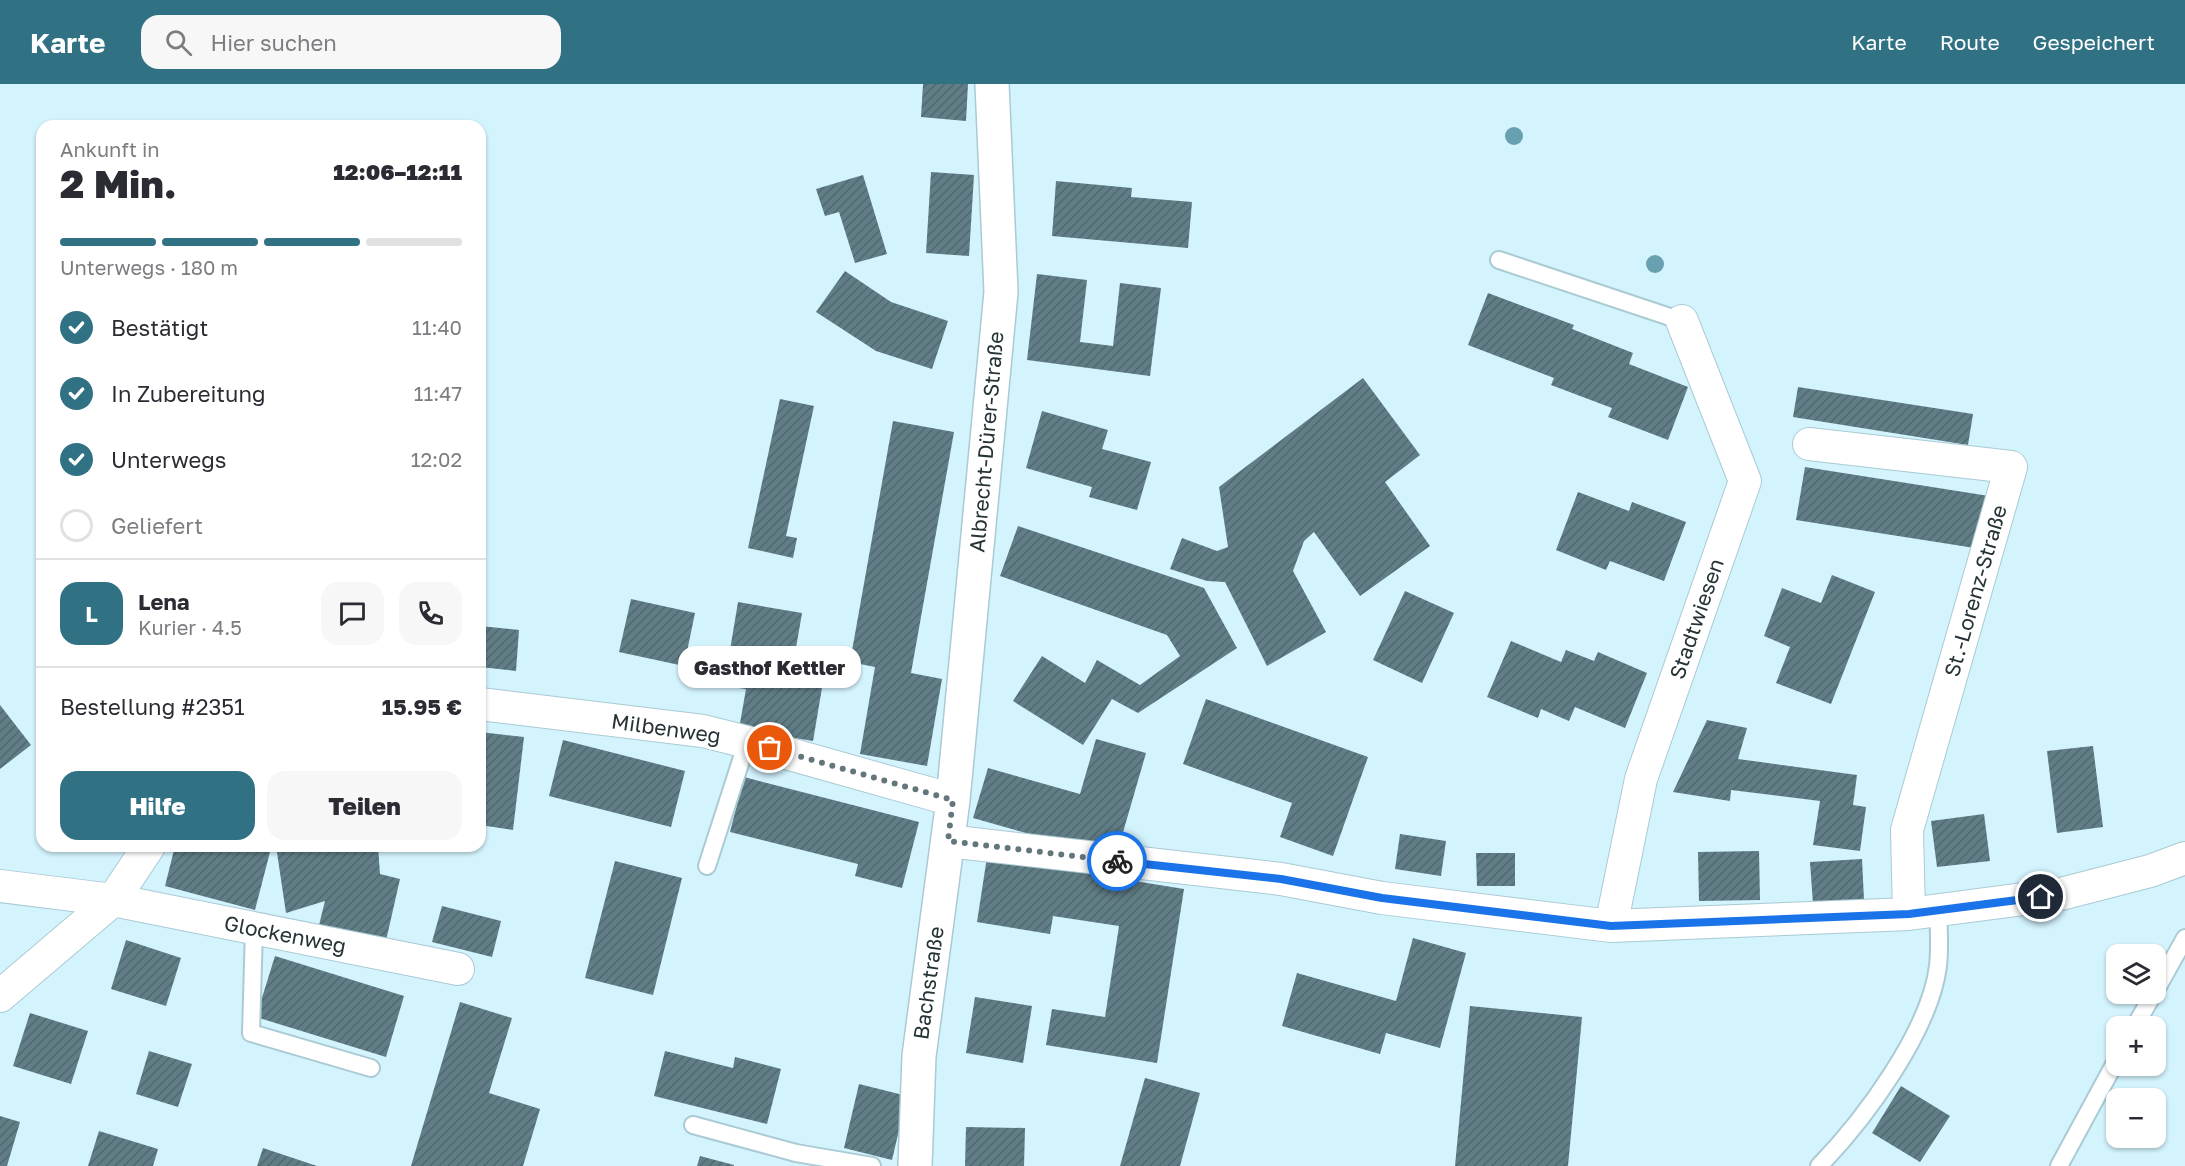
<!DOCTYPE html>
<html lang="de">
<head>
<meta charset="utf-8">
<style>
	:root { --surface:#fff; --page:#f7f7f7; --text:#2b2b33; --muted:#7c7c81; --line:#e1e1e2; --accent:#307284 }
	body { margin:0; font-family:"Golos Text",sans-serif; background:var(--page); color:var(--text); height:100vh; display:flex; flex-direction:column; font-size:22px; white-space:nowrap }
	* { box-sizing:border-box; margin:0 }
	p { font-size:20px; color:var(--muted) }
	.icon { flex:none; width:33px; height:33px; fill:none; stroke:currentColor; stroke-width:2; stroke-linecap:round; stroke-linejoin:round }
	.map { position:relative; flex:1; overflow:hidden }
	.drawer { position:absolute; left:36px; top:36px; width:450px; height:732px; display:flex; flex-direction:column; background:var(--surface); border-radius:18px; box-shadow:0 2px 4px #0004 }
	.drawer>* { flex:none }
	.buttons { position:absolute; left:2106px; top:860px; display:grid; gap:12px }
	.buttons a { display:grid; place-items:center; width:60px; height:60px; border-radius:12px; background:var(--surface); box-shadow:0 2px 4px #0004; font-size:30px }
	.pin { position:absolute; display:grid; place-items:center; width:51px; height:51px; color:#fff; margin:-26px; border:3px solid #fff; border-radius:50%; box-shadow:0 2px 6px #0007 }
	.courier { position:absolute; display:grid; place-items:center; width:60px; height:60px; margin:-30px; border:4px solid #1a73e8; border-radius:50%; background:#fff; color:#222; box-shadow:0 2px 8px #0007 }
	.bubble { position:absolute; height:42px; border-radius:18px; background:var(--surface); box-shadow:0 2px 4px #0004; font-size:20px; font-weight:800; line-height:42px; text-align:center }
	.headline em { font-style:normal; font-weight:800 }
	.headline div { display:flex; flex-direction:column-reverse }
	.headline { display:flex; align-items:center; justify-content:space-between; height:102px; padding:0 24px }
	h1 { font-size:39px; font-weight:800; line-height:45px }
	.bar { display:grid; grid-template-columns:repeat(4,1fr); gap:9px 6px; align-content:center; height:72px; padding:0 24px }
	.bar i { height:8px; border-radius:4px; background:var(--line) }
	.bar .active { background:var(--accent) }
	.bar p { grid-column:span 4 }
	.line { display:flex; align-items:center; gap:15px; padding:0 24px; border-top:2px solid var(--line) }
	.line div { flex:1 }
	.round { display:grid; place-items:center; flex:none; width:63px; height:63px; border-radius:18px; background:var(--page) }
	ol { padding:0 24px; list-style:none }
	li { display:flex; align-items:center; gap:18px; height:66px }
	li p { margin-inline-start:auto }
	li .icon { padding:6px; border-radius:50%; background:var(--accent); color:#fff; stroke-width:4 }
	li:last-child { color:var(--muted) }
	li i { width:33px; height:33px; border:3px solid var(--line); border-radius:50% }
	.action { display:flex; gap:12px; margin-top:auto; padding:12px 24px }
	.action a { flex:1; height:69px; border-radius:18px; background:var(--accent); color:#fff; font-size:24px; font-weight:800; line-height:69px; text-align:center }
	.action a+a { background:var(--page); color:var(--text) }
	header { display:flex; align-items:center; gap:36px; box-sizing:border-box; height:84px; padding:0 30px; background:var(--accent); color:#fff }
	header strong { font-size:28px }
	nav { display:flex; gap:33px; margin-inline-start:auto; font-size:21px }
	.search { width:420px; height:54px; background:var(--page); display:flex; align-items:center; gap:15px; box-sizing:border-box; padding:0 21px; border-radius:18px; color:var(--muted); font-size:22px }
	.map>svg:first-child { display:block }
</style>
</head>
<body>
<header>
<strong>Karte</strong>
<div class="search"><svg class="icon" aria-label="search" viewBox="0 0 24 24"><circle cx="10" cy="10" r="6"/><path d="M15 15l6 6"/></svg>Hier suchen</div>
<nav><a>Karte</a><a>Route</a><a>Gespeichert</a></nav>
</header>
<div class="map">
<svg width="2185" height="1082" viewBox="0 0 2185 1082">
	<defs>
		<pattern id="building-hatch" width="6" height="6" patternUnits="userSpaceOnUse" patternTransform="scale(1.5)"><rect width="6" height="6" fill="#617e87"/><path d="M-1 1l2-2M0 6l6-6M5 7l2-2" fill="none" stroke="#50686f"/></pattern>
	</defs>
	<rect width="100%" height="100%" fill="#d3f3fd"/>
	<path fill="url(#building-hatch)" d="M923,0H968L966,37L921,33Z
		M931,88L974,91L969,172L926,169Z
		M863,91L887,170L855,179L839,128L825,132L816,105Z
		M1056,97L1132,104L1131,113L1192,118L1188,164L1052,152Z
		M845,187L891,218L948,237L932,285L876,267L816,228Z
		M1037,190L1087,196L1080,258L1113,262L1120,199L1161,204L1150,292L1027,276Z
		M1488,209L1574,241L1572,245L1633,269L1629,280L1688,303L1668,356L1608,333L1612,324L1551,301L1554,294L1468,261Z
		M1363,294L1420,371L1385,398L1430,462L1360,512L1314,448L1304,457L1293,487L1326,548L1267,582L1225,498L1207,497L1170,485L1182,454L1217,467L1228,463L1219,403Z
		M1798,303L1973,330L1968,361L1793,333Z
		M780,315L814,322L786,452L797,454L793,474L748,464Z
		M1042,327L1108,346L1102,365L1151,378L1137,426L1089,413L1092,403L1026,384Z
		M893,337L954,348L911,589L942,595L927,682L860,670L875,583L850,578Z
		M1805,383L1989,412L1981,465L1796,436Z
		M1578,408L1629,427L1632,418L1686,438L1664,497L1610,477L1606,486L1556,466Z
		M1018,442L1204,504L1237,564L1138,629L1112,615L1083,661L1013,617L1042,572L1085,599L1097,576L1140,601L1180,572L1167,551L1000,492Z
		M1832,491L1875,508L1831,620L1776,599L1790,563L1764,552L1782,504L1821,519Z
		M1405,507L1454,529L1422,599L1373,576Z
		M631,515L695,529L684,582L619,568Z
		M738,518L802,529L791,593L823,598L813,657L739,645L746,605L724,602Z
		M480,542L519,546L516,587L480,583Z
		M1511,557L1561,578L1566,566L1594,577L1598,568L1647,589L1625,644L1575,623L1569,637L1541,625L1538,634L1487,613Z
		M1206,615L1368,673L1333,772L1280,753L1292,719L1183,680Z
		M0,621L31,661L0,685Z
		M1707,636L1747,644L1738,675L1857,691L1853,721L1866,723L1860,767L1813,761L1820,717L1731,706L1730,717L1673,708Z
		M480,648L524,653L513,746L480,741Z
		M1096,655L1146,669L1117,769L1065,760L973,734L988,684L1080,710Z
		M563,656L685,687L671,743L549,712Z
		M2093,662L2103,743L2057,749L2047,667Z
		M744,693L919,738L902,804L855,792L858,780L730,748Z
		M1984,730L1990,777L1937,783L1931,737Z
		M1400,750L1446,757L1441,792L1395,785Z
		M175,762H246L270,768L255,826L165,802Z
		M276,762H378L380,790L400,795L385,861L318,845L325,817L286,829Z
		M1759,767L1760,816L1699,817L1698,768Z
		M1476,769H1515V802H1477Z
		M987,773L1184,805L1157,979L1046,961L1052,925L1105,933L1119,842L1053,832L1050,850L977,838Z
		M1862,775L1864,816L1813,820L1810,778Z
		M615,777L682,794L653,911L585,894Z
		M442,822L501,837L492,873L432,858Z
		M1413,854L1466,869L1440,964L1386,949L1380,970L1282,942L1297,889L1396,917Z
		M126,856L181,874L166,922L111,905Z
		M275,872L404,912L386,973L256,933Z
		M975,913L1032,922L1023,979L966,969Z
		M460,918L512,934L489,1009L540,1025L523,1082H411Z
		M1470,922L1582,933L1568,1082H1455Z
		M30,929L88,947L71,1000L13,982Z
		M149,967L192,980L178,1023L136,1010Z
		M665,967L733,984L735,973L781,985L767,1040L654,1012Z
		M1145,994L1200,1009L1180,1082H1120Z
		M859,1000L907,1012L892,1076L844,1064Z
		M1901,1002L1950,1032L1920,1078L1872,1049Z
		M0,1032L20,1038L7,1082H0Z
		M966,1043L1025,1044L1024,1082H965Z
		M99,1047L158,1065L153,1082H88Z
		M263,1064L317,1082H257Z
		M700,1072L734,1081V1082H697Z"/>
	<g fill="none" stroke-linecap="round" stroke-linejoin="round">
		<g stroke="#aacad4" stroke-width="20">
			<path id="service" d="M1499,176L1682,237
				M707,782L747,658
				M254,845L251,949L371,984
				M2156,906L2185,854
				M2135,942L2154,909
				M693,1041L796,1069L872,1082
				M1819,1082C1864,1036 1930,947 1938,882C1940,864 1939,845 1938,827
				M2059,1082L2116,977"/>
		</g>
		<g stroke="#aacad4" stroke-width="34">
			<path id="minor" d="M1809,360L2011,383L1907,746L1909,830
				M480,620L703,647L747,658L953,716
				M948,757L1281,795L1382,814L1611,842L1909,830L2061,810L2150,787L2185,774
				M0,802L113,816L149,762
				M1611,842L1641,695L1745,397L1682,237
				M0,912L113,816L458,885"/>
		</g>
		<g stroke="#aacad4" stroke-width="36">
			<path id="tertiary" d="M915,1082L919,972L953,716L1001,208L992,0"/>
		</g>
		<use href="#service" stroke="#fff" stroke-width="16"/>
		<use href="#minor" stroke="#fff" stroke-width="32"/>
		<use href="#tertiary" stroke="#fff" stroke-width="33"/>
	</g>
	<g fill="#69a0af">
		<circle cx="1514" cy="52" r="9"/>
		<circle cx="1655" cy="180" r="9"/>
	</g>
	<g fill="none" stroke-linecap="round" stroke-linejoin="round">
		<path stroke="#62767c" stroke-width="6" stroke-dasharray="0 10.8" d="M770,664L953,716L948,757L1117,777"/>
		<path stroke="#1a73e8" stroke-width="8" d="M1117,777L1281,795L1382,814L1611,842L1909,830L2041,813"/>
	</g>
	<g text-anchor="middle" stroke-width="6" stroke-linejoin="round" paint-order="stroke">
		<g font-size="21" fill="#253236" stroke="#fff">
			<text transform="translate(987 358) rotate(-85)" y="7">Albrecht-Dürer-Straße</text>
			<text transform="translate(1976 507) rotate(-74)" y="7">St.-Lorenz-Straße</text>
			<text transform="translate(1697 535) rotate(-71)" y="7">Stadtwiesen</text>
			<text transform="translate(666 645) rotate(8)" y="7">Milbenweg</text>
			<text transform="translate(285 851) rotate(11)" y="7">Glockenweg</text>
			<text transform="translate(929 899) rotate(-82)" y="7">Bachstraße</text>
		</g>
	</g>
</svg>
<div class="buttons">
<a><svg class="icon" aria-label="layers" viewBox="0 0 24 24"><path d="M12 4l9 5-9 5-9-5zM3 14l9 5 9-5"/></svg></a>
<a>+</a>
<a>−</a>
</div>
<div class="pin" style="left:770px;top:664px;background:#ea580c"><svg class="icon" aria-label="bag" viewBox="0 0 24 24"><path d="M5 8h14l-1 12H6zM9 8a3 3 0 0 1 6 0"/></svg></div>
<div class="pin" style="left:2041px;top:813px;background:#1f2937"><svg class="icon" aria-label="home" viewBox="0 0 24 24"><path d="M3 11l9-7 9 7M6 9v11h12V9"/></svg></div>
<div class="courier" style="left:1117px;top:777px"><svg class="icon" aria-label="bike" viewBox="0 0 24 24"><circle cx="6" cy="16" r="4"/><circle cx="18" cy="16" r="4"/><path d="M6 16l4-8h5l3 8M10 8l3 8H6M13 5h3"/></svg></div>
<div class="bubble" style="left:678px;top:562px;width:183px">Gasthof Kettler</div>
<section class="drawer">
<div class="headline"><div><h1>2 Min.</h1><p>Ankunft in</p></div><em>12:06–12:11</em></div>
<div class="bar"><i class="active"></i><i class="active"></i><i class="active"></i><i></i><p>Unterwegs · 180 m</p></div>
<ol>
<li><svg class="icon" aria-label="check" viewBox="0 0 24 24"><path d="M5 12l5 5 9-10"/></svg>Bestätigt<p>11:40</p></li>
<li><svg class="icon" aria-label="check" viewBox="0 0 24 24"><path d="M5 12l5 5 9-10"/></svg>In Zubereitung<p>11:47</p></li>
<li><svg class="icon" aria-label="check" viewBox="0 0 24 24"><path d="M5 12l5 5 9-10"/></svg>Unterwegs<p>12:02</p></li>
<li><i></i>Geliefert</li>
</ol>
<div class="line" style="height:108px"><b class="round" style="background:var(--accent);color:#fff">L</b><div><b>Lena</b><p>Kurier · 4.5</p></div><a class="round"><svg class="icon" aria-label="chat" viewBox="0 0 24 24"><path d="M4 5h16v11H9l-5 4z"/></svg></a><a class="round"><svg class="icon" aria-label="phone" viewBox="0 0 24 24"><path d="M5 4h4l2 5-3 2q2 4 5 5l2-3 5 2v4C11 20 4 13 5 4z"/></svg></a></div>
<div class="line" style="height:78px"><div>Bestellung #2351</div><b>15.95 €</b></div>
<div class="action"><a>Hilfe</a><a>Teilen</a></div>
</section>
</div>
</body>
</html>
